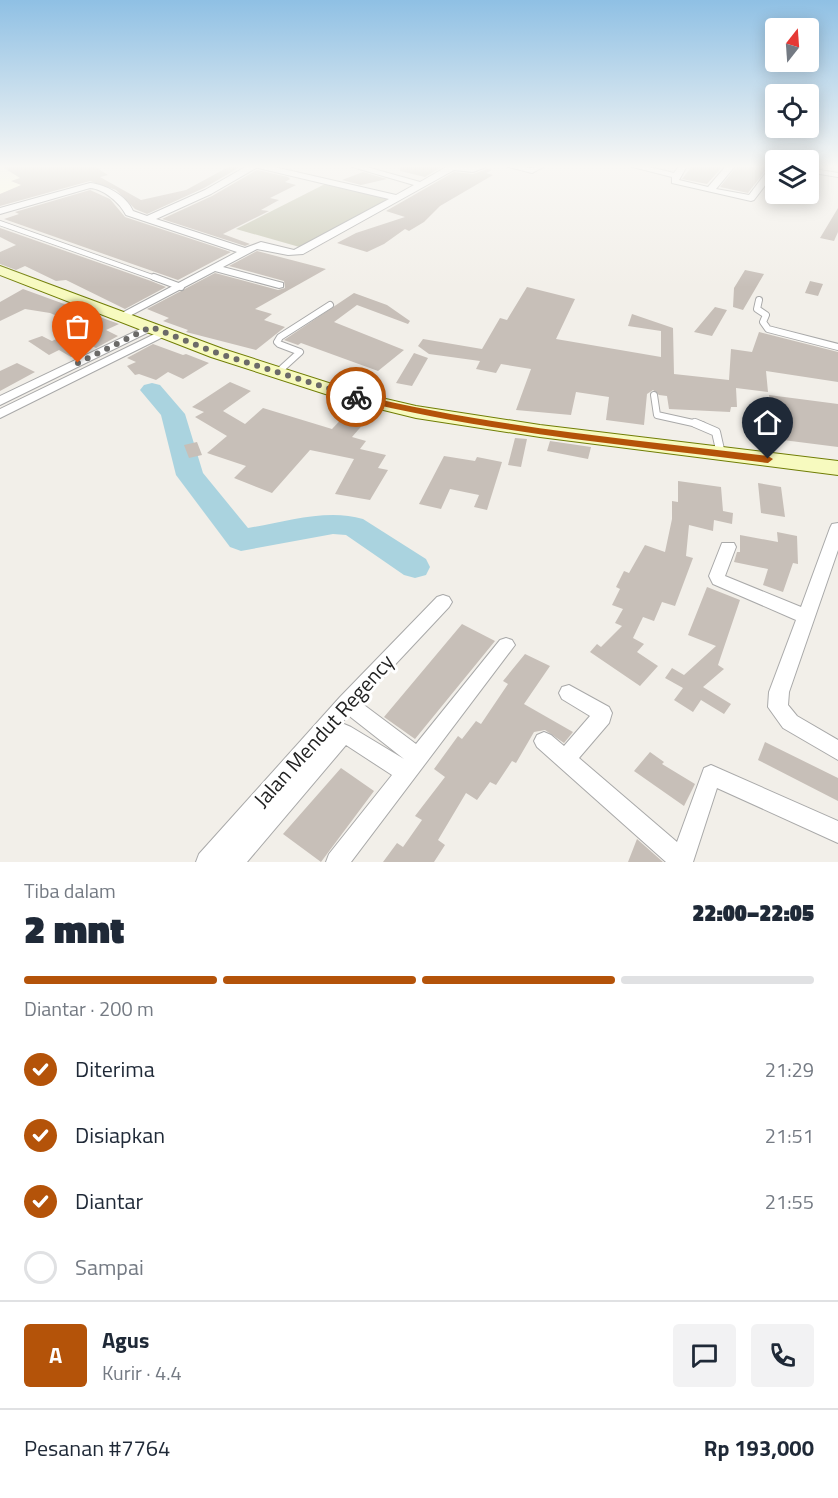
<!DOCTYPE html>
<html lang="id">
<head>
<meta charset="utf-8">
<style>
	:root { --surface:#fff; --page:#f2f2f3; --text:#1f2937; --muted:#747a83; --line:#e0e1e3; --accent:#b45309 }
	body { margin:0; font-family:"Titillium Web",sans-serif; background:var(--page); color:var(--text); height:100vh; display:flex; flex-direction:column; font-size:22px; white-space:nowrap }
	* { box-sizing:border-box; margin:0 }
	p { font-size:20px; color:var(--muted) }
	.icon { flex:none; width:33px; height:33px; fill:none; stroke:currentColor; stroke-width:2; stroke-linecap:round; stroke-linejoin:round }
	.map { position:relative; height:862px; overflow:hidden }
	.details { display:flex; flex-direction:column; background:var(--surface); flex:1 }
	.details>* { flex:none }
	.needle { width:39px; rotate:17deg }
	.fabs { position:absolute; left:765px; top:18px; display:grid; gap:12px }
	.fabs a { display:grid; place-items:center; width:54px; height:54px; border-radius:6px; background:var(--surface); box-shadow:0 3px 15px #0003; font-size:30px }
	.pin { position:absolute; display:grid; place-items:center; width:51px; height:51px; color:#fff; margin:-62px -26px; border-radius:50% 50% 50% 0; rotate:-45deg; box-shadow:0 0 6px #0007 }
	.pin .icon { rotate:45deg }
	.courier { position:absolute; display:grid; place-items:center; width:60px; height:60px; margin:-30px; border:4px solid #b45309; border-radius:50%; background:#fff; color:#222; box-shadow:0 2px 8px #0007 }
	.headline em { font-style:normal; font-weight:800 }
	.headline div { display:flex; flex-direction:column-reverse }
	.headline { display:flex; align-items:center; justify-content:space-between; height:102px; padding:0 24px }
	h1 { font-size:39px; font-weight:800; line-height:45px }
	.bar { display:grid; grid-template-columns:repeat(4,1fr); gap:9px 6px; align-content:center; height:72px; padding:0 24px }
	.bar i { height:8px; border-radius:4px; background:var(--line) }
	.bar .on { background:var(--accent) }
	.bar p { grid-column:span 4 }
	.line { display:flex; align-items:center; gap:15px; padding:0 24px; border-top:2px solid var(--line) }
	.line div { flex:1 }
	.round { display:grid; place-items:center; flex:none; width:63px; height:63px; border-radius:6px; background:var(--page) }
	ol { padding:0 24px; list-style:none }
	li { display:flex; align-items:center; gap:18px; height:66px }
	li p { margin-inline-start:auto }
	li .icon { padding:6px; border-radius:50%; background:var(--accent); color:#fff; stroke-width:4 }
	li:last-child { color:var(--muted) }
	li i { width:33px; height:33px; border:3px solid var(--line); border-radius:50% }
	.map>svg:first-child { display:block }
</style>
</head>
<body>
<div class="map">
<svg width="838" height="862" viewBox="0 0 838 862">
	<rect width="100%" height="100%" fill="#f2efe9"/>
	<path fill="#ffffe5" d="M0,166H76L0,194Z"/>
	<path fill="#c7c7b4" d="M327,183L390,198L303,248L236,229Z"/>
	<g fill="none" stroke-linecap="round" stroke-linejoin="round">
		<path fill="#aad3df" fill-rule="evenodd" d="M152,383L160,385L185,414L203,473L248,528C285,522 327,508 363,519L426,559L430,567L426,575L415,578L404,575L346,535L333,534L241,551L230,547L176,475L161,415L140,390L144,385Z"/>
	</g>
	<path fill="#c7bfb8" d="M1,166H94L108,175L100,177L141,200L186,190L230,166H242L204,188L147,214L135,209L116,190L90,181L0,206V194L21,185L11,181L20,178Z
		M400,166H443L425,177L400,171Z
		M692,166H723L707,184L682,179Z
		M737,166H765L768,167L748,193L720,187Z
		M487,169L492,170L486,173L493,175L440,206L424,222L409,231L405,229L384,244L367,252L337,243L356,233L405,217L386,211L454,172L473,174Z
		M257,170L288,177L290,179L285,182L296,185L270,198L279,200L261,210L269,211L223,234L250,244L245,246L162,219L212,196Z
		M363,172L387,179L361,185L342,180Z
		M90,190L110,199L125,217L231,252L178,280L4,219L19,214L15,212Z
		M838,208V232L834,241L820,238Z
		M0,228L151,281L166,287L125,309L66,280L56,281L25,266L16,270L0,264V252L16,245L0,237Z
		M257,251L326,269L255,309L272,314L264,320L285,327L256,350L186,332L188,330L163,321L169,318L147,309L215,273L278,290L285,288L284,281L229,266Z
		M745,270L764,274L743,310L733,307L734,288Z
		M810,281L823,284L818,296L805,293Z
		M527,287L575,299L556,339L661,357V331L628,326L632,314L673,328L674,374L729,380L731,349L752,352L759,332L838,352V382L766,371L768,392L736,388L737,407H731L730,412L669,409L667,396L659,395L653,390L647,394L644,425L606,420L609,397L576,392L571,415L516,410L531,369L501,364L496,373L476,369L480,361L429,354L418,346L423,339L482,349L500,318L507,320Z
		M23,289L119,324L106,330L118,336L96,348L92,346L71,357L59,350L49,355L28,341L42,336L52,341L83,327L50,313L25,309L0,321V302Z
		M354,293L387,305L410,321L408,324L357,305L334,322L404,350L378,371L301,343L298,345L284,340Z
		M715,307L727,310L712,336L694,332Z
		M153,344L183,355L186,354L209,363L183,379L168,372L156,380L139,374L135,375L127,366L136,362L127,358Z
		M414,353L428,358L412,386L396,383Z
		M17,363L35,372L0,391V371Z
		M230,382L251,391L223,411L245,424L263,408L332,429L352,408L372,414L352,437L366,441L360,449L386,455L378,468L388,470L370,500L335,494L354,459L310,450L272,493L234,478L246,466L207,453L227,436L195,417L204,412L192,407Z
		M769,395L838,404V447L775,439Z
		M515,438L527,439L521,467L508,465Z
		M550,441L591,447L588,459L547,451Z
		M197,442L202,455L189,458L184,445Z
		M444,456L475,461L477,457L502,462L487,510L474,507L479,495L450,489L441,509L419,504Z
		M678,481L721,487L723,511L733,513L732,524L714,520L713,531L689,525L686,556L693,558L675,606L662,602L654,621L643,617L633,638L644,644L637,652L658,666L640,686L590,652L597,644L601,647L622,626L615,623L623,609L612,605L620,589L616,587L624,571L629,573L645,545L665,552L672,519V501L678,502Z
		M758,483L781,487L785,517L761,513Z
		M777,532L797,536L798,564L793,563L783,592L763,585L768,569L734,562L737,552H740V535L778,542Z
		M707,587L740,600L718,665L724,669L703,687L731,704L724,714L701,700L693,712L674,700L683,688L665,678L672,668L684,675L716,646L688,635Z
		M462,624L495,641L415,739L384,717Z
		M525,654L550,666L524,704L573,732L564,743L545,730L534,732L516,763L512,761L496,785L490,782L477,800L466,793L438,840L445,845L434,862H383L397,843L403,847L422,820L415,816L445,777L434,769L458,736L462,739L476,721L481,724L508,684L503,681Z
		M765,742L838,778V801L758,760Z
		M650,752L664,762L662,764L695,784L684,806L634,771Z
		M341,768L374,791L321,862L283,834Z
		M637,839L663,862H628Z"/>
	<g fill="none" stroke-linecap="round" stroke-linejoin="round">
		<g stroke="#a9a9a9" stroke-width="6">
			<path id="service-far2" d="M0,223L158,279"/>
		</g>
		<g stroke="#a9a9a9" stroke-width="8">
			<path id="service-far1" d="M154,277L181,287
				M759,300L757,309L766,315L763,322L768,329L838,347
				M277,373L300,352L279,344L277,342L280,337L330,305
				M654,395L657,415L702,425"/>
		</g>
		<g stroke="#a9a9a9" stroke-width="10">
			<path id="service" d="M695,423L716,432L721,454"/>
		</g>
		<g stroke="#a9a9a9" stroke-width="2">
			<path id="minor" d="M247,166H270L396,195L414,185L349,166H363L420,182L448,166L486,167L473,172L454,170L303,254L288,255L257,249L223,267L283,283V287L279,288L215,271L122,320L118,319V315L237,252L126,215C120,203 104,189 90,188L0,214V208L90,183C105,184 127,196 133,211L147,216L205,190ZM256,168H258L389,199L294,250L261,242L245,248L156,219L211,194Z
				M505,166L531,168L545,166L532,173Z
				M629,166H645L674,173L679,166H687L679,180L708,187L726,166H735L716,189L749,195L771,166H776V171L754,200L751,201L672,183V177Z
				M808,168L838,173V177L808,172Z
				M151,324L155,325V329L0,405V396Z
				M165,329L171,332L169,334L0,418V409Z
				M838,523V550L789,692L788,705L797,716L838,740V760L783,728L768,707L769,692L796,620L713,584L709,576L722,543H734L736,547L725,576L801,607L830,528L832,524Z
				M443,595L449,597L452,602L449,607L360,702L416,744L500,640L506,638L512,640L515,645L351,862H326L329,854L392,775L346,745L247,862H196L199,854L340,697L437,597ZM348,715L404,759L351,727L344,724L339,726Z
				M569,685L609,707L612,713L609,723L579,758L677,842L704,768L711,765L838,821V843L717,788L693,862H666L537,747L534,741L537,735L544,732L551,735L564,746L590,716L562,699L559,693L562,687Z"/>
		</g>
		<g stroke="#707d05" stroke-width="2">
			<path id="secondary" d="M0,266L223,349L360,393L416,406L540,425L838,461V475L540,437L416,418L347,401L211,357L0,275Z"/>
		</g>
		<use href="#service-far2" stroke="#fff" stroke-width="4.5"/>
		<use href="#service-far1" stroke="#fff" stroke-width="6"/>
		<use href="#service" stroke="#fff" stroke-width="8"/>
		<use href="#minor" fill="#fff" fill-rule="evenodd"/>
		<use href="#secondary" fill="#f7fabf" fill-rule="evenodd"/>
	</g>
	<linearGradient id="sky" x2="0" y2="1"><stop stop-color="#8fc0e4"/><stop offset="0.58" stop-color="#f9f8f5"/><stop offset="1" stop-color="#f9f8f5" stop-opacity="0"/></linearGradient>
	<rect width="838" height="287" fill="url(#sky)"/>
	<path fill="#b45309" d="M356,394C491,427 630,439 768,456L773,459L768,463C629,445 489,433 353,399L352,397Z"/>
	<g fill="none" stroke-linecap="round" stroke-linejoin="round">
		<path stroke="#6b6a68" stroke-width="6" stroke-dasharray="0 10.8" d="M78,363L151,327L217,353L356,397"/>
	</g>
	<g text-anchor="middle" stroke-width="6" stroke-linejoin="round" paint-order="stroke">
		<g font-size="21" fill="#222" stroke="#fff">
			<text transform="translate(324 731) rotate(-48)" y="7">Jalan Mendut Regency</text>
		</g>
	</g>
</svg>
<div class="fabs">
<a><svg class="needle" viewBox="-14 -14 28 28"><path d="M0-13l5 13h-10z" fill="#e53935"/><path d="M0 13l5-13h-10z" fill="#747a83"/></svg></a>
<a><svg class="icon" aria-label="locate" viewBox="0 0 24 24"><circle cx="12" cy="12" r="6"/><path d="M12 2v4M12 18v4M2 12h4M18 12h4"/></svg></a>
<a><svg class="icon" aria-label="layers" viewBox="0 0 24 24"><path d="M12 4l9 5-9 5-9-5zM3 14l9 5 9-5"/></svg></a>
</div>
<div class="pin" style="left:78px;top:363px;background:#ea580c"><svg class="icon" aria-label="bag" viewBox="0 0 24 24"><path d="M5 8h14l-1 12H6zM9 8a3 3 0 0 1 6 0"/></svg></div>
<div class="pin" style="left:768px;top:459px;background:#1f2937"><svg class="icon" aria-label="home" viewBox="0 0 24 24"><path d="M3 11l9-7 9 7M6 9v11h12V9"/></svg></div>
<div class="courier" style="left:356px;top:397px"><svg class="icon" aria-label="bike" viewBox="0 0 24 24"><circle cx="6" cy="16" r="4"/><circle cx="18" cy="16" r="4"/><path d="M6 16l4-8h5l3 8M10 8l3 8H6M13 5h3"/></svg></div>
</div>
<section class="details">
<div class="headline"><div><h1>2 mnt</h1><p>Tiba dalam</p></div><em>22:00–22:05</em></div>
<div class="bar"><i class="on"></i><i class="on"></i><i class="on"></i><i></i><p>Diantar · 200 m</p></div>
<ol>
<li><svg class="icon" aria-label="check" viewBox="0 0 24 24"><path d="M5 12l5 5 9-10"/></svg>Diterima<p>21:29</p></li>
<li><svg class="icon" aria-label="check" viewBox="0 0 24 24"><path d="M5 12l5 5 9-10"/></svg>Disiapkan<p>21:51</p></li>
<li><svg class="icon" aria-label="check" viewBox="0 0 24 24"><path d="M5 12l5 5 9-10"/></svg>Diantar<p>21:55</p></li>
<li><i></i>Sampai</li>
</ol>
<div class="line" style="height:108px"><b class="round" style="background:var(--accent);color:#fff">A</b><div><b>Agus</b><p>Kurir · 4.4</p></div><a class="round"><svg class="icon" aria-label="chat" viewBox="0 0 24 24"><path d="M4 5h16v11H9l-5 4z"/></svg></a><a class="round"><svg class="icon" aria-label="phone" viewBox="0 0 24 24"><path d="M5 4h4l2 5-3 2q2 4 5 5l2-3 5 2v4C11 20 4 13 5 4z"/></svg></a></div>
<div class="line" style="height:78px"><div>Pesanan #7764</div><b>Rp 193,000</b></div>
</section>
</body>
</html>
